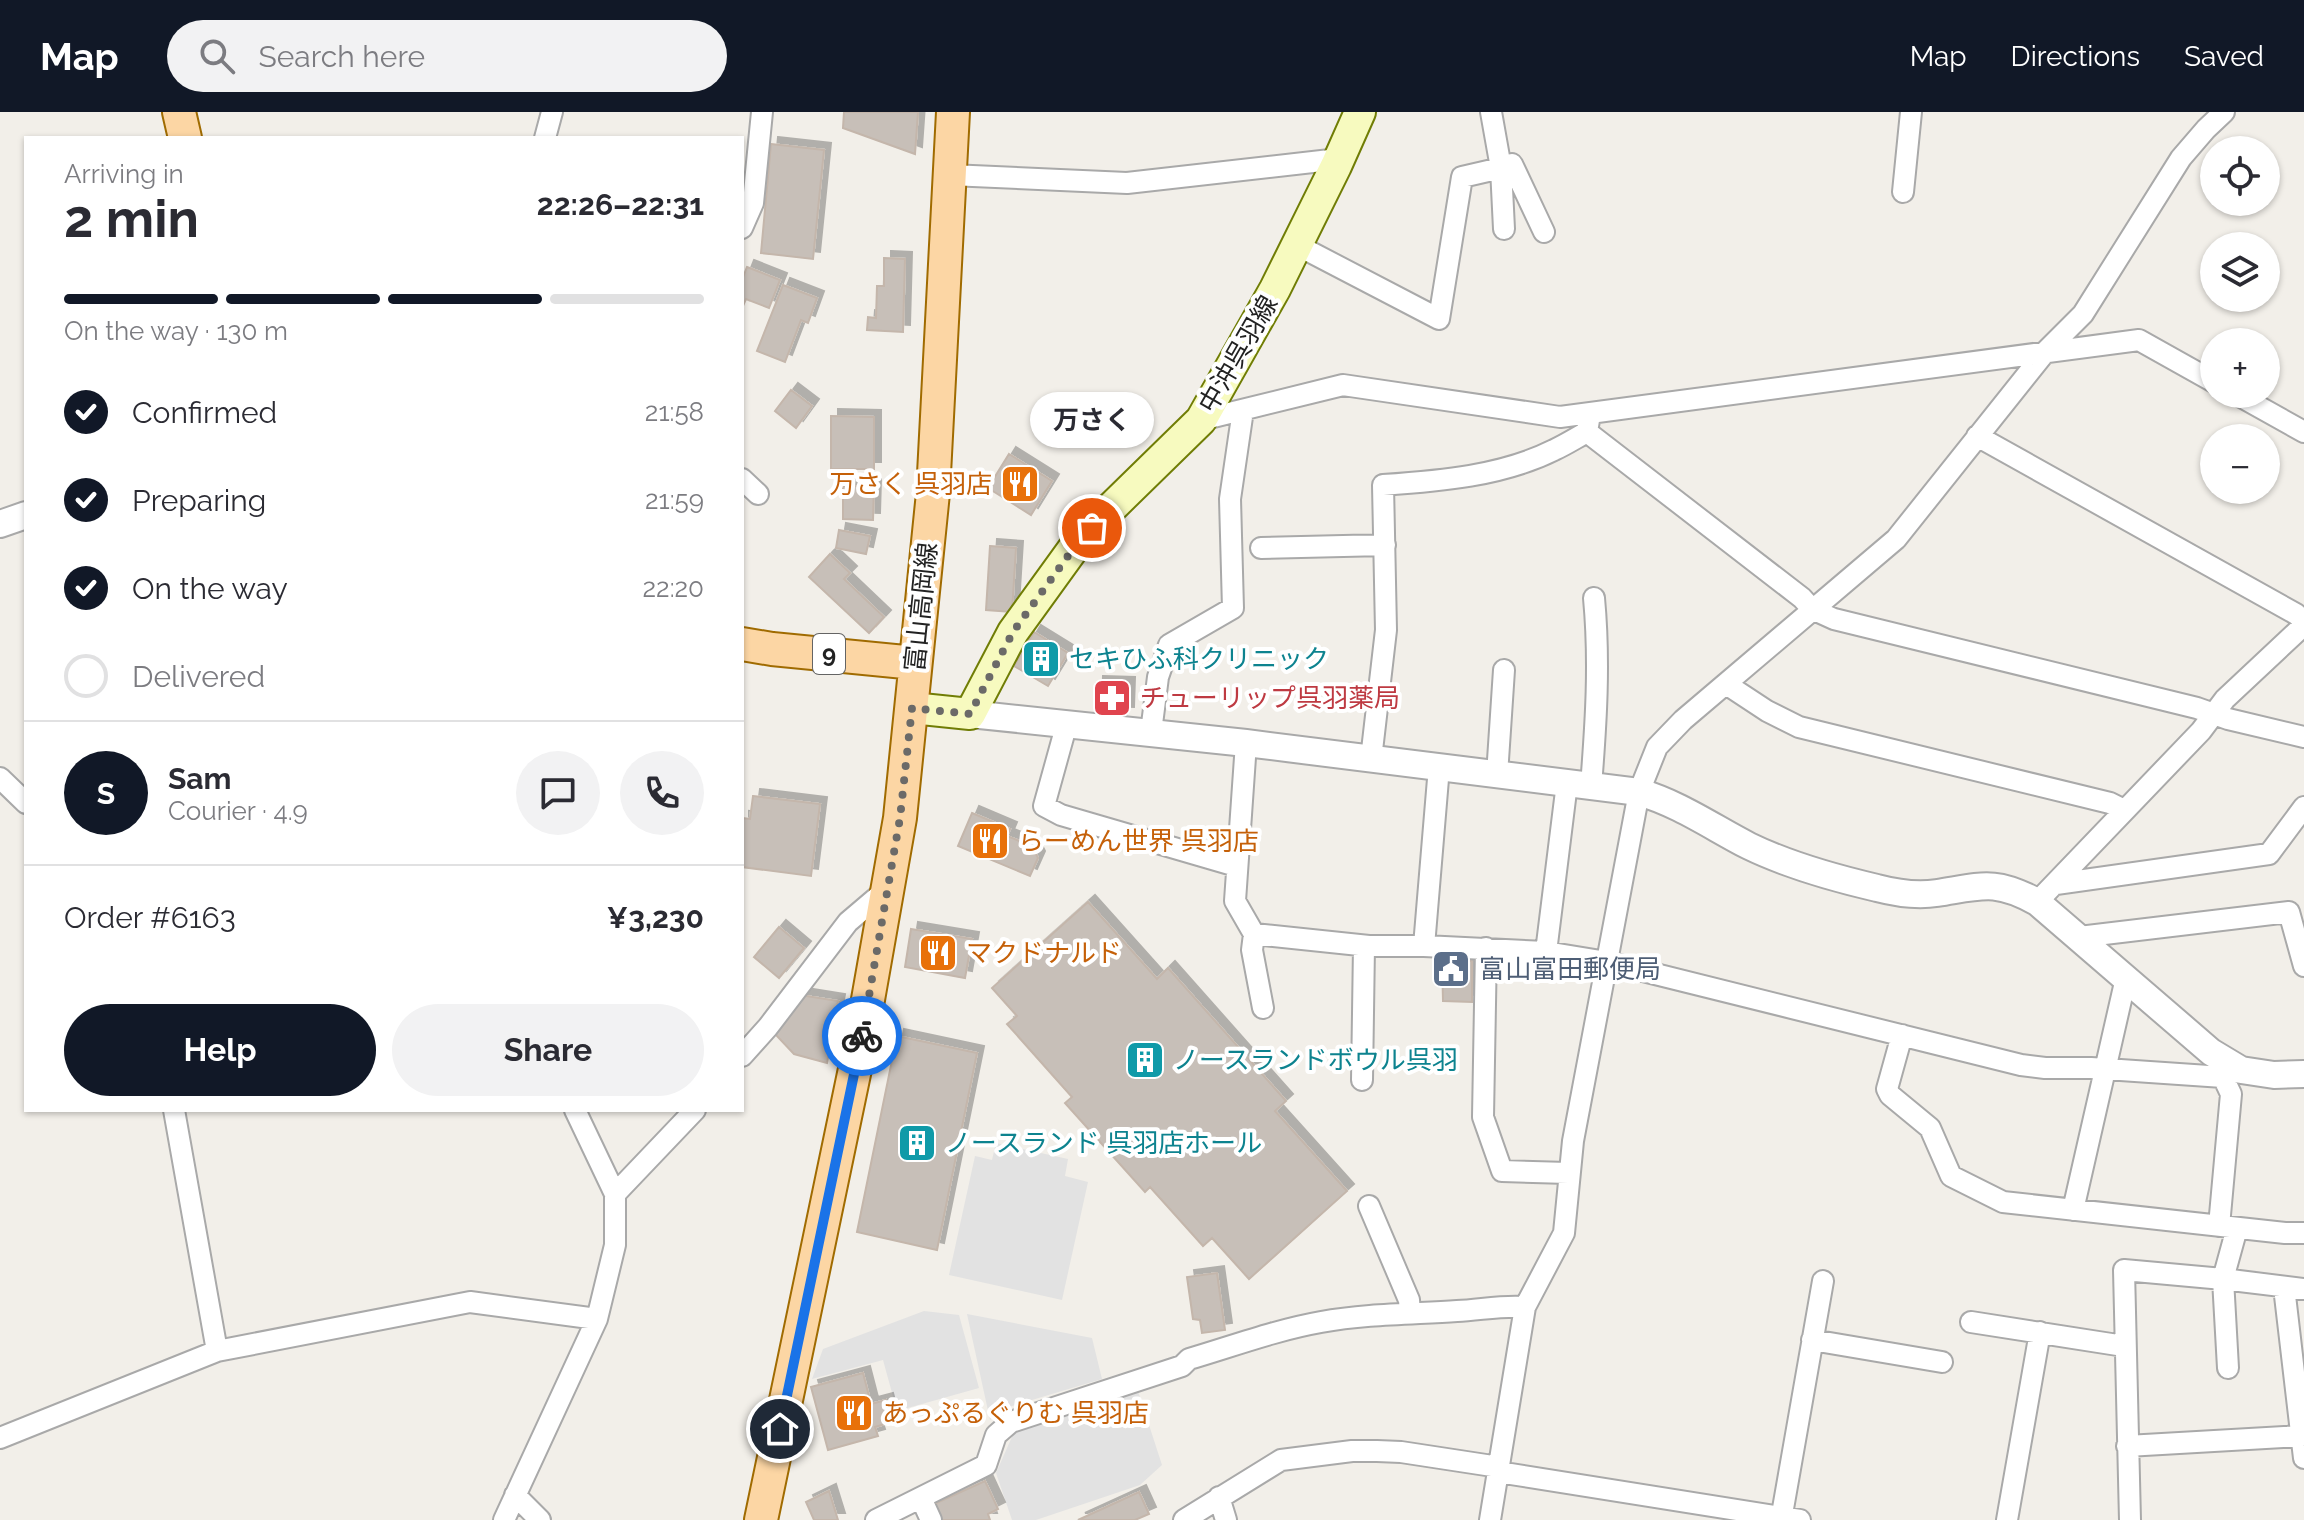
<!DOCTYPE html>
<html lang="en">
<head>
<meta charset="utf-8">
<style>
	:root { --surface:#fff; --page:#f2f2f3; --text:#2b2b33; --muted:#7c7c81; --line:#e1e1e2; --accent:#111827 }
	body { margin:0; font-family:Raleway,"Noto Sans JP",sans-serif; background:var(--page); color:var(--text); height:100vh; display:flex; flex-direction:column; font-size:30px; white-space:nowrap }
	* { box-sizing:border-box; margin:0 }
	p { font-size:26px; color:var(--muted) }
	.icon { flex:none; width:44px; height:44px; fill:none; stroke:currentColor; stroke-width:2; stroke-linecap:round; stroke-linejoin:round }
	.map { position:relative; flex:1; overflow:hidden }
	.drawer { position:absolute; left:24px; top:24px; width:720px; height:976px; display:flex; flex-direction:column; background:var(--surface); border-radius:0px; box-shadow:0 2px 6px #0004 }
	.drawer>* { flex:none }
	.fabs { position:absolute; left:2200px; top:24px; display:grid; gap:16px }
	.fabs a { display:grid; place-items:center; width:80px; height:80px; border-radius:50%; background:var(--surface); box-shadow:0 2px 6px #0004; font-size:40px }
	.pin { position:absolute; display:grid; place-items:center; width:68px; height:68px; color:#fff; margin:-34px; border:4px solid #fff; border-radius:50%; box-shadow:0 2px 8px #0007 }
	.courier { position:absolute; display:grid; place-items:center; width:80px; height:80px; margin:-40px; border:6px solid #1a73e8; border-radius:50%; background:#fff; color:#222; box-shadow:0 2px 10px #0007 }
	.bubble { position:absolute; height:56px; border-radius:28px; background:var(--surface); box-shadow:0 2px 6px #0004; font-size:26px; font-weight:700; line-height:56px; text-align:center }
	.summary em { font-style:normal; font-weight:700 }
	.summary div { display:flex; flex-direction:column-reverse }
	.summary { display:flex; align-items:center; justify-content:space-between; height:136px; padding:0 40px }
	h1 { font-size:52px; font-weight:700; line-height:60px }
	.bar { display:grid; grid-template-columns:repeat(4,1fr); gap:12px 8px; align-content:center; height:96px; padding:0 40px }
	.bar i { height:10px; border-radius:6px; background:var(--line) }
	.bar .current { background:var(--accent) }
	.bar p { grid-column:span 4 }
	.line { display:flex; align-items:center; gap:20px; padding:0 40px; border-top:2px solid var(--line) }
	.line div { flex:1 }
	.round { display:grid; place-items:center; flex:none; width:84px; height:84px; border-radius:42px; background:var(--page) }
	ol { padding:0 40px; list-style:none }
	li { display:flex; align-items:center; gap:24px; height:88px }
	li p { margin-inline-start:auto }
	li .icon { padding:8px; border-radius:50%; background:var(--accent); color:#fff; stroke-width:4 }
	li:last-child { color:var(--muted) }
	li i { width:44px; height:44px; border:4px solid var(--line); border-radius:50% }
	.action { display:flex; gap:16px; margin-top:auto; padding:16px 40px }
	.action a { flex:1; height:92px; border-radius:48px; background:var(--accent); color:#fff; font-size:32px; font-weight:700; line-height:92px; text-align:center }
	.action a+a { background:var(--page); color:var(--text) }
	header { display:flex; align-items:center; gap:48px; box-sizing:border-box; height:112px; padding:0 40px; background:var(--accent); color:#fff }
	header strong { font-size:38px }
	nav { display:flex; gap:44px; margin-inline-start:auto; font-size:28px }
	.search { width:560px; height:72px; background:var(--page); display:flex; align-items:center; gap:20px; box-sizing:border-box; padding:0 28px; border-radius:44px; color:var(--muted); font-size:30px }
	.map>svg:first-child { display:block }
</style>
</head>
<body>
<header>
<strong>Map</strong>
<div class="search"><svg class="icon" aria-label="search" viewBox="0 0 24 24"><circle cx="10" cy="10" r="6"/><path d="M15 15l6 6"/></svg>Search here</div>
<nav><a>Map</a><a>Directions</a><a>Saved</a></nav>
</header>
<div class="map">
<svg width="2304" height="1408" viewBox="0 0 2304 1408">
	<defs>
		<filter id="shadow"><feDropShadow dx="7" dy="-7" stdDeviation="0" flood-color="#0004"/></filter>
	</defs>
	<rect width="100%" height="100%" fill="#f2efe9"/>
	<path fill="#e2e2e2" d="M996,1031L1068,1047L1065,1064L1088,1070L1062,1188L949,1163L975,1044L992,1048Z
		M924,1199L959,1203L979,1276L897,1299L883,1248L812,1267L823,1237Z
		M967,1202L1092,1226L1102,1267L1002,1297L990,1308Z
		M1138,1279L1162,1353L1140,1373L1036,1408H1012L996,1361L1015,1318Z"/>
	<path fill="#c7bfb8" stroke="#c4b6ab" stroke-width="2" filter="url(#shadow)" d="M844,0H918L915,42L843,16Z
		M771,32L824,38L813,147L761,141Z
		M884,146L905,147L903,220L867,218L868,205L876,206L877,174H884Z
		M747,155L780,168L769,196L746,187L742,196V168Z
		M783,173L817,186L808,211L801,208L785,250L757,239Z
		M791,278L812,294L796,316L775,299Z
		M831,304L874,305V357H831Z
		M1009,342L1052,369L1031,403L988,376Z
		M843,374H874L873,408L843,407Z
		M839,418L870,424L866,442L836,436Z
		M990,434L1016,436L1012,500L986,498Z
		M830,442L850,461L844,467L884,505L869,521L809,465Z
		M1034,520L1068,541L1048,574L1014,554Z
		M1096,571L1128,572L1127,602L1095,601Z
		M753,684L820,692L811,764L742,755V706L750,707Z
		M972,701L1010,717L1007,724L1032,734L1038,746L1030,764L958,734Z
		M1088,790L1157,867L1168,856L1286,989L1275,999L1347,1079L1249,1167L1212,1126L1203,1134L1150,1075L1145,1080L1065,991L1072,985L1007,912L1017,904L992,876Z
		M779,815L804,836L779,866L754,845Z
		M911,817L972,827L965,866L905,855Z
		M1442,849H1472V890L1443,889Z
		M800,883L838,889L827,951L794,942L775,922Z
		M897,924L977,941L937,1138L857,1120Z
		M1217,1161L1225,1218L1202,1221L1200,1208L1193,1207L1187,1165Z
		M863,1261L871,1292L886,1288L892,1310L875,1315L878,1324L828,1338L811,1275Z
		M985,1369L998,1397L988,1402L990,1408H942L934,1392Z
		M829,1379L838,1408H814L806,1390Z
		M1139,1380L1149,1402L1135,1408H1078Z"/>
	<g fill="none" stroke-linecap="round" stroke-linejoin="round">
		<g stroke="#a9a9a9" stroke-width="24">
			<path id="minor" d="M1491,0L1501,56L1512,52L1544,120
				M545,26L552,0
				M950,63L1127,71L1339,47
				M1903,80L1911,0
				M742,116L753,91L762,0
				M1297,133L1439,207L1462,65L1501,56L1504,117
				M2236,282L2304,320
				M1201,308L1343,273L1560,305L2139,228L2214,270
				M1587,320L1802,486L1812,497L1834,507L2197,596L2228,607L2304,625
				M1977,324L2296,502L2304,509
				M742,367L758,382
				M1261,436L1385,433
				M1726,572L1767,599L1799,615L2110,691L2124,698
				M1067,611L1044,694L1061,703L1236,754
				M1151,620L1158,565L1169,533L1233,496L1230,387L1243,298
				M1246,631L1235,789L1254,822L1369,834H1424L1546,840L1607,850L2021,953L2045,956H2091L2223,965L2241,958
				M1371,647L1386,518L1383,373C1440,369 1502,364 1554,338C1565,333 1576,326 1587,320L1589,308
				M1497,663L1504,558
				M0,666L26,691
				M1591,674C1596,611 1600,550 1594,486
				M2056,772L2269,742L2304,695
				M2037,790L2201,619L2225,587L2304,513
				M1254,822L1252,838L1263,896
				M2079,825L2289,800L2304,854
				M1424,834L1439,655
				M1486,836L1483,1005L1502,1059L1568,1061
				M1546,840L1567,671
				M1902,923L1887,977L1890,983L1930,1016L1951,1064L2003,1090L2285,1121H2304
				M742,944L768,915L848,810L888,776
				M1362,968L1364,834
				M174,998L217,1239
				M615,1082L695,998
				M1369,1094L1409,1188L1410,1201
				M2073,1098L2126,866
				M2219,1114L2231,982L2223,965
				M2284,1175L2304,1346
				M1971,1210L2124,1234
				M1812,1228L1942,1250
				M2228,1256L2223,1167L2237,1116
				M0,1326L217,1239L470,1190L597,1207
				M2127,1334L2301,1324
				M1498,1360L1800,1408
				M515,1383L540,1408
				M1219,1385L1226,1408
				M921,1386L931,1408
				M504,1408L597,1207L615,1133V1082L575,998
				M876,1408L986,1353L996,1323L1011,1310L1182,1254L1189,1247C1233,1234 1276,1218 1321,1210C1365,1202 1411,1202 1457,1199C1480,1198 1502,1193 1525,1195
				M1184,1408L1281,1348L1352,1339H1377L1401,1340L1499,1355
				M1490,1408L1525,1195L1564,1121L1573,1029L1639,680L1657,635L1683,608L1896,427L2046,239L2083,202L2181,46L2206,17L2224,0
				M1781,1408L1823,1169
				M2007,1408L2040,1220
				M2130,1408L2124,1158L2223,1167L2304,1177"/>
		</g>
		<g stroke="#a9a9a9" stroke-width="30">
			<path id="tertiary" d="M0,412L26,403
				M970,602L1246,631L1639,680C1680,692 1712,715 1749,734C1788,753 1834,766 1877,776C1896,781 1918,784 1937,781C1982,774 1995,767 2037,790L2211,940L2241,958L2274,963L2304,962"/>
		</g>
		<g stroke="#707d05" stroke-width="34">
			<path id="secondary" d="M912,596L970,602L1013,520L1073,437L1111,396L1201,308L1275,177L1336,54L1360,0"/>
		</g>
		<g stroke="#a06b00" stroke-width="36">
			<path id="primary" d="M179,0L185,26
				M742,532L772,537L915,551
				M761,1408L860,933L900,706L933,381L953,0"/>
		</g>
		<use href="#minor" stroke="#fff" stroke-width="20"/>
		<use href="#tertiary" stroke="#fff" stroke-width="26"/>
		<use href="#secondary" stroke="#f7fabf" stroke-width="30"/>
		<use href="#primary" stroke="#fcd6a4" stroke-width="32"/>
	</g>
	<g fill="none" stroke-linecap="round" stroke-linejoin="round">
		<path stroke="#6b6a68" stroke-width="8" stroke-dasharray="0 14.4" d="M862,924L900,706L912,596L970,602L1013,520L1073,437L1092,416"/>
		<path stroke="#1a73e8" stroke-width="10" d="M780,1317L862,924"/>
	</g>
	<defs>
		<g id="restaurant-square" transform="scale(2)"><rect x="-9" y="-9" width="18" height="18" rx="4" fill="#e8710a" stroke="#fff"/><path d="M-5-6h1v4h1v-4h1v4h1v-4h1v5L-1.5 .5V6h-2V.5L-5-1ZM5-6V6H3V1.5H1.5Q1.5-4 5-6Z" fill="#fff"/></g>
		<g id="building-square" transform="scale(2)"><rect x="-9" y="-9" width="18" height="18" rx="4" fill="#0f9aa8" stroke="#fff"/><path d="M-4-6H4V6H1V3H-1V6H-4ZM-2.5-4.3h1.7v1.8h-1.7ZM.8-4.3h1.7v1.8H.8ZM-2.5-1h1.7V.8h-1.7ZM.8-1h1.7V.8H.8Z" fill="#fff"/></g>
		<g id="pharmacy-square" transform="scale(2)"><rect x="-9" y="-9" width="18" height="18" rx="4" fill="#e0444e" stroke="#fff"/><path d="M-2-6h4v4h4v4h-4v4h-4v-4h-4v-4h4Z" fill="#fff"/></g>
		<g id="civic-square" transform="scale(2)"><rect x="-9" y="-9" width="18" height="18" rx="4" fill="#5c6f8a" stroke="#fff"/><path d="M-.6-6.5H3V-4.5H.6V-3L4-1V1h2V6H-6V1h2V-1L-.6-3ZM-1.2 2.5V6h2.4V2.5Z" fill="#fff"/></g>
	</defs>
	<g fill-rule="evenodd">
		<use href="#restaurant-square" x="1020" y="372"/>
		<use href="#building-square" x="1041" y="547"/>
		<use href="#pharmacy-square" x="1112" y="586"/>
		<use href="#restaurant-square" x="990" y="729"/>
		<use href="#restaurant-square" x="938" y="841"/>
		<use href="#civic-square" x="1451" y="857"/>
		<use href="#building-square" x="1145" y="948"/>
		<use href="#building-square" x="917" y="1031"/>
		<use href="#restaurant-square" x="854" y="1301"/>
	</g>
	<g text-anchor="middle" stroke-width="8" stroke-linejoin="round" paint-order="stroke">
		<rect fill="#fff" stroke="#646464" stroke-width="2" x="813" y="522" width="32" height="40" rx="6"/>
		<g font-size="24" font-weight="bold" fill="#222">
			<text x="829" y="550">9</text>
		</g>
		<g font-size="26" fill="#222" stroke="#fff">
			<text transform="translate(1238 242) rotate(-60)" y="9">中沖呉羽線</text>
			<text transform="translate(921 495) rotate(-84)" y="9">富山高岡線</text>
		</g>
		<g font-size="26" fill="#c56008" stroke="#fff" text-anchor="start">
			<text x="992" y="381" text-anchor="end">万さく 呉羽店</text>
			<text x="1018" y="738">らーめん世界 呉羽店</text>
			<text x="966" y="850">マクドナルド</text>
			<text x="882" y="1310">あっぷるぐりむ 呉羽店</text>
		</g>
		<g font-size="26" fill="#0d838f" stroke="#fff" text-anchor="start">
			<text x="1069" y="556">セキひふ科クリニック</text>
			<text x="1173" y="957">ノースランドボウル呉羽</text>
			<text x="945" y="1040">ノースランド 呉羽店ホール</text>
		</g>
		<g font-size="26" fill="#be3a42" stroke="#fff" text-anchor="start">
			<text x="1140" y="595">チューリップ呉羽薬局</text>
		</g>
		<g font-size="26" fill="#4e5e75" stroke="#fff" text-anchor="start">
			<text x="1479" y="866">富山富田郵便局</text>
		</g>
	</g>
</svg>
<div class="fabs">
<a><svg class="icon" aria-label="locate" viewBox="0 0 24 24"><circle cx="12" cy="12" r="6"/><path d="M12 2v4M12 18v4M2 12h4M18 12h4"/></svg></a>
<a><svg class="icon" aria-label="layers" viewBox="0 0 24 24"><path d="M12 4l9 5-9 5-9-5zM3 14l9 5 9-5"/></svg></a>
<a>+</a>
<a>−</a>
</div>
<div class="pin" style="left:1092px;top:416px;background:#ea580c"><svg class="icon" aria-label="bag" viewBox="0 0 24 24"><path d="M5 8h14l-1 12H6zM9 8a3 3 0 0 1 6 0"/></svg></div>
<div class="pin" style="left:780px;top:1317px;background:#1f2937"><svg class="icon" aria-label="home" viewBox="0 0 24 24"><path d="M3 11l9-7 9 7M6 9v11h12V9"/></svg></div>
<div class="courier" style="left:862px;top:924px"><svg class="icon" aria-label="bike" viewBox="0 0 24 24"><circle cx="6" cy="16" r="4"/><circle cx="18" cy="16" r="4"/><path d="M6 16l4-8h5l3 8M10 8l3 8H6M13 5h3"/></svg></div>
<div class="bubble" style="left:1030px;top:280px;width:124px">万さく</div>
<section class="drawer">
<div class="summary"><div><h1>2 min</h1><p>Arriving in</p></div><em>22:26–22:31</em></div>
<div class="bar"><i class="current"></i><i class="current"></i><i class="current"></i><i></i><p>On the way · 130 m</p></div>
<ol>
<li><svg class="icon" aria-label="check" viewBox="0 0 24 24"><path d="M5 12l5 5 9-10"/></svg>Confirmed<p>21:58</p></li>
<li><svg class="icon" aria-label="check" viewBox="0 0 24 24"><path d="M5 12l5 5 9-10"/></svg>Preparing<p>21:59</p></li>
<li><svg class="icon" aria-label="check" viewBox="0 0 24 24"><path d="M5 12l5 5 9-10"/></svg>On the way<p>22:20</p></li>
<li><i></i>Delivered</li>
</ol>
<div class="line" style="height:144px"><b class="round" style="background:var(--accent);color:#fff">S</b><div><b>Sam</b><p>Courier · 4.9</p></div><a class="round"><svg class="icon" aria-label="chat" viewBox="0 0 24 24"><path d="M4 5h16v11H9l-5 4z"/></svg></a><a class="round"><svg class="icon" aria-label="phone" viewBox="0 0 24 24"><path d="M5 4h4l2 5-3 2q2 4 5 5l2-3 5 2v4C11 20 4 13 5 4z"/></svg></a></div>
<div class="line" style="height:104px"><div>Order #6163</div><b>¥3,230</b></div>
<div class="action"><a>Help</a><a>Share</a></div>
</section>
</div>
</body>
</html>
